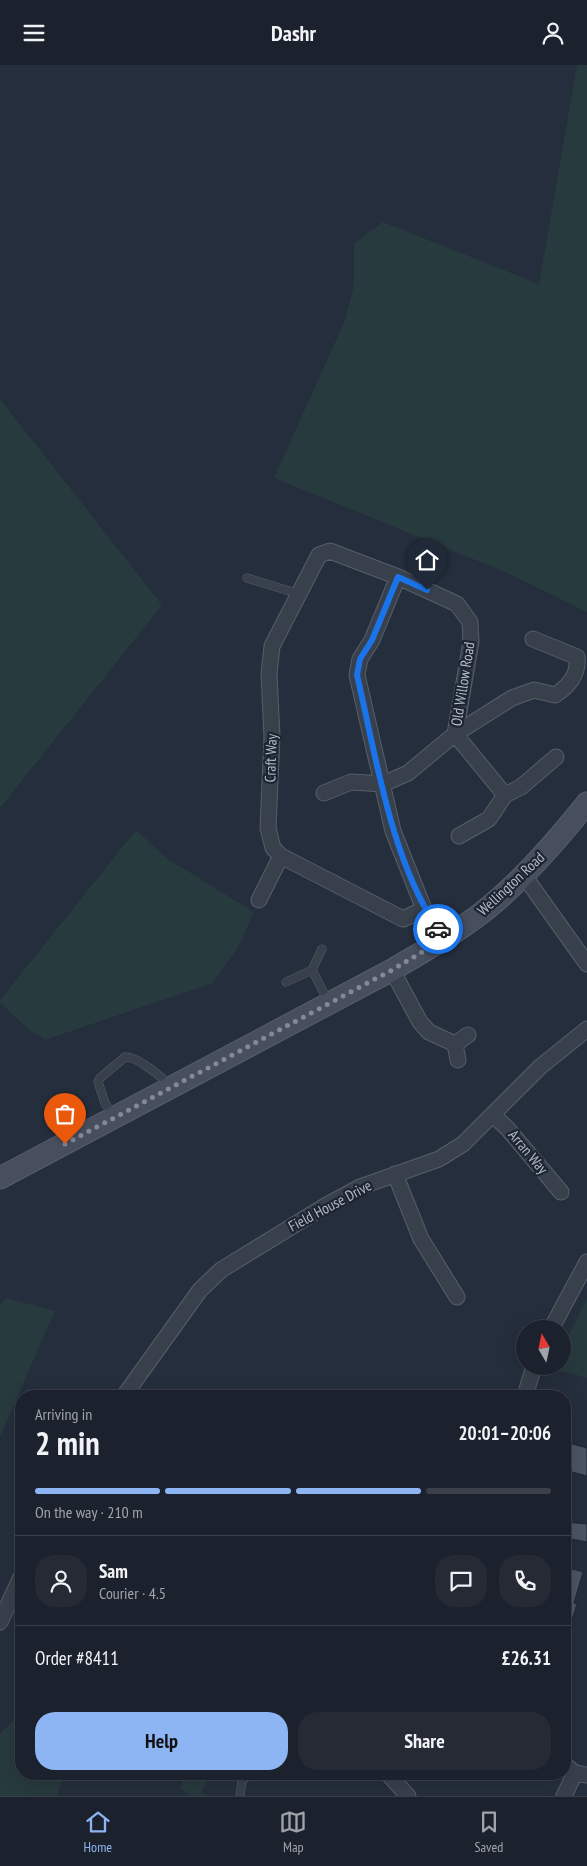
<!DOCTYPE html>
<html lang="en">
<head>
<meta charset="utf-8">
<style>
	:root { --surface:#1c222d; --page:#252a35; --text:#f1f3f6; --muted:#a0a4aa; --line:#3a3f49; --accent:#8db4f3 }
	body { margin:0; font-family:"PT Sans Narrow",sans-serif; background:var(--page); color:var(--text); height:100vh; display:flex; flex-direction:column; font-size:19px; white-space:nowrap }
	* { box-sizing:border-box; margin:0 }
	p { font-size:16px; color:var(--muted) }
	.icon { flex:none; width:28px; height:28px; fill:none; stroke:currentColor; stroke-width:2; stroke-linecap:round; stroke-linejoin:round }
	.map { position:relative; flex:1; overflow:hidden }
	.side { position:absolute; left:15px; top:1325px; width:556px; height:390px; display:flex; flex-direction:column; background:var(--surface); border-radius:20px; box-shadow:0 5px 20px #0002,0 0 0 1px var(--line) }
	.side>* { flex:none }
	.needle { width:32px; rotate:351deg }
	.tools { position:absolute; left:516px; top:1255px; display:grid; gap:10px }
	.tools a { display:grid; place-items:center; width:55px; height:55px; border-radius:50%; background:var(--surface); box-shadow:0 5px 20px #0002,0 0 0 1px var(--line); font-size:25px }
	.pin { position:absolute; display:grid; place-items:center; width:42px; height:42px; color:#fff; margin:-51px -21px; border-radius:50% 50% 50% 0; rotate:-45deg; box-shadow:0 0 5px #0007 }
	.pin .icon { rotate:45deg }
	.courier { position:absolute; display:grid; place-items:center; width:50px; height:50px; margin:-25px; border:4px solid #1a73e8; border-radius:50%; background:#fff; color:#222; box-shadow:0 1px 6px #0007 }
	.headline em { font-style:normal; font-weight:700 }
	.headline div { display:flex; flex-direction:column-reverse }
	.headline { display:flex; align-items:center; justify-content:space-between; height:85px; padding:0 20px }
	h1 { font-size:32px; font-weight:700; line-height:38px }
	.bar { display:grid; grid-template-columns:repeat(4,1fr); gap:8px 5px; align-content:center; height:60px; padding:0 20px }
	.bar i { height:6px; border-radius:4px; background:var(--line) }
	.bar .active { background:var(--accent) }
	.bar p { grid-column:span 4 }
	.line { display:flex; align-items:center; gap:12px; padding:0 20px; border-top:1px solid var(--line) }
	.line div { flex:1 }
	.round { display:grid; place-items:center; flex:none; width:52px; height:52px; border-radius:20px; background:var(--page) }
	.button { display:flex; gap:10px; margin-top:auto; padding:10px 20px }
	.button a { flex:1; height:58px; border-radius:20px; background:var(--accent); color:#111; font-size:20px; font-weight:700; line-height:58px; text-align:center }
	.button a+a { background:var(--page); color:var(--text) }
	header { display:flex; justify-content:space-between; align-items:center; height:65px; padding:0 20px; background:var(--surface); font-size:22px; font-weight:700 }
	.tab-bar { display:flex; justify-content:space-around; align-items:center; height:70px; border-top:1px solid var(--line); background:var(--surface); font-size:14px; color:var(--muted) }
	.tab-bar a { display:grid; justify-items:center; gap:2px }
	.tab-bar .active { color:var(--accent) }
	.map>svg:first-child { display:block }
</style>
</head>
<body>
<header><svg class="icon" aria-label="menu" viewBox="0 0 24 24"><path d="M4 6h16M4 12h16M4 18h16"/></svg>Dashr<svg class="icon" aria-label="person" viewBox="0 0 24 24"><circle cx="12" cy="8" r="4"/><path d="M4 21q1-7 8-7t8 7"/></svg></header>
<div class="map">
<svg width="587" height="1731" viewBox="0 0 587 1731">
	<rect width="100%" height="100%" fill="#252e3c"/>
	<path fill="#273a3d" d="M577,0H587V547L505,507L274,413L345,255L354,220V179L383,157L539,219Z
		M0,334L162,540L0,743Z
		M136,765L168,794L254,847L239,881L213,918L45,975L27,963L0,938V935Z
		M6,1233L55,1246L0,1372V1239Z
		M587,1234V1313L551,1303L562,1301L563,1281Z
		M17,1651L21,1653V1709H64L57,1731H0V1669Z
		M185,1709H212L201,1727L205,1731H189L180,1723Z"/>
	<path fill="#4b5565" stroke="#1f2733" d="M565,1377L587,1383V1411L565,1405Z
		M565,1457L587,1459V1477L565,1473Z
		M565,1502L583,1507L574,1538L577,1539L568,1568H565Z"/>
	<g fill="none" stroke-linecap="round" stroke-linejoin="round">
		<g stroke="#565e6a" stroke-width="9">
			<path id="lane" d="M247,513L299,529
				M322,884L312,905L329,938
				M286,917L312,905
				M113,1051L105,1038L98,1017L100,1013L125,992C137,991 163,1013 171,1022
				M240,1731L242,1716L250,1709"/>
		</g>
		<g stroke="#565e6a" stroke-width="17">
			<path id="street" d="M398,512L372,575L360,594L357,610L393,766L424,844
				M455,669L505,730
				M324,728L351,717L383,719L408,708L455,669L512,633L534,625L555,630C568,622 579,609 577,592L533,574
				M459,771L489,754L505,730L521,722L556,692
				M522,812L530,819L587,899
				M259,835L281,791
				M444,874L424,844L403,854L281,791L273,783L268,763L272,672L269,609L272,581L319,490L330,486L398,512L457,539L470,557L471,577L455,669
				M392,905L420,957L429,967L455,979L458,995
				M455,979L468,970
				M493,1050L507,1063L561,1127
				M395,1109L421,1174L457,1232
				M551,1264L587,1197
				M124,1331L200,1225L221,1205L325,1141L360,1122L439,1094L463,1079L540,1002L587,964
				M525,1331L534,1301
				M0,1557L21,1512
				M565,1700L575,1708L587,1710
				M388,1709L408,1731
				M564,1731L575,1708"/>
		</g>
		<g stroke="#565e6a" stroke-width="23">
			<path id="secondary" d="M0,1113L392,905C427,884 464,864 495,837C529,808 559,773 587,738"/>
		</g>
		<use href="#lane" stroke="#38404c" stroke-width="8"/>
		<use href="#street" stroke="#38404c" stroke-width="15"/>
		<use href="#secondary" stroke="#474f5f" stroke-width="21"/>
	</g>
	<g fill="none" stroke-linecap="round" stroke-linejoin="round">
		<path stroke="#828a97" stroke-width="5" stroke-dasharray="0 9" d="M65,1079L392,905L444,874L438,864"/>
		<path stroke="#1a73e8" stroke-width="6" d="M427,525L398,512L372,575L360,594L357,610C376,691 391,795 438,864"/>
	</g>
	<g text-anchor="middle" stroke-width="4.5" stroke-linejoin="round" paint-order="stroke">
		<g font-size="15" fill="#b4bbc8" stroke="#1d2531">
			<text transform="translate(463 619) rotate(-81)" y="5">Old Willow Road</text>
			<text transform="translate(271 693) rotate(-88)" y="5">Craft Way</text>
			<text transform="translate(511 819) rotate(-43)" y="5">Wellington Road</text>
			<text transform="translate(528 1087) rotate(50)" y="5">Arran Way</text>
			<text transform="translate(330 1141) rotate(-28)" y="5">Field House Drive</text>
		</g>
	</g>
</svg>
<div class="tools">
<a><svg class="needle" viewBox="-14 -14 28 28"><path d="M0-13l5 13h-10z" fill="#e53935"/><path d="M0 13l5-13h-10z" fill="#a0a4aa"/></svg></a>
</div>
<div class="pin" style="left:65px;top:1079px;background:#ea580c"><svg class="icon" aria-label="bag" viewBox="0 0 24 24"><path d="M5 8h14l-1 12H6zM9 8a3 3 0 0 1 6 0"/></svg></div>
<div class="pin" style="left:427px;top:525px;background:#1f2937"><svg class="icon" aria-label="home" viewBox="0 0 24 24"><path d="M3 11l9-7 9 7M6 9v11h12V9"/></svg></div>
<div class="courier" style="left:438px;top:864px"><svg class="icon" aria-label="car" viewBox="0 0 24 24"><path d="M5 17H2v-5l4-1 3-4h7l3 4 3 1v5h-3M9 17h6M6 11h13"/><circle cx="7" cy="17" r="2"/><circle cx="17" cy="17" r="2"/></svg></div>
<section class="side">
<div class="headline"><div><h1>2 min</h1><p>Arriving in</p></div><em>20:01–20:06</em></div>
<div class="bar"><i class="active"></i><i class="active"></i><i class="active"></i><i></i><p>On the way · 210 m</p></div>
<div class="line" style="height:90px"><a class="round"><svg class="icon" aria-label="person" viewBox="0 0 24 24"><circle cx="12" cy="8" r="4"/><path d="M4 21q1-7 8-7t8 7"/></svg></a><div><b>Sam</b><p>Courier · 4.5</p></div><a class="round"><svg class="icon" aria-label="chat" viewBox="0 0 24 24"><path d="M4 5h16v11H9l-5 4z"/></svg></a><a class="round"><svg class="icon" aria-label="phone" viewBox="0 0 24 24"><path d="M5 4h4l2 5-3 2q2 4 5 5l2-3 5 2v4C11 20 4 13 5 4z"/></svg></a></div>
<div class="line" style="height:65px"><div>Order #8411</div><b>£26.31</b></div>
<div class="button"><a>Help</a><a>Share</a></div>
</section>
</div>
<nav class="tab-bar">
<a class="active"><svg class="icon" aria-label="home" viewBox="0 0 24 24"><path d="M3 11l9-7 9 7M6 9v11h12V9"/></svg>Home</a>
<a><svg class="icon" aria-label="map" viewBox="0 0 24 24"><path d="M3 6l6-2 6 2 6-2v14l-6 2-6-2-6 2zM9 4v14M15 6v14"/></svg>Map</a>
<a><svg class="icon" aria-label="saved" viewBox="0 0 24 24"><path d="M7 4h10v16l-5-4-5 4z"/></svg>Saved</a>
</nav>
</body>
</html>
